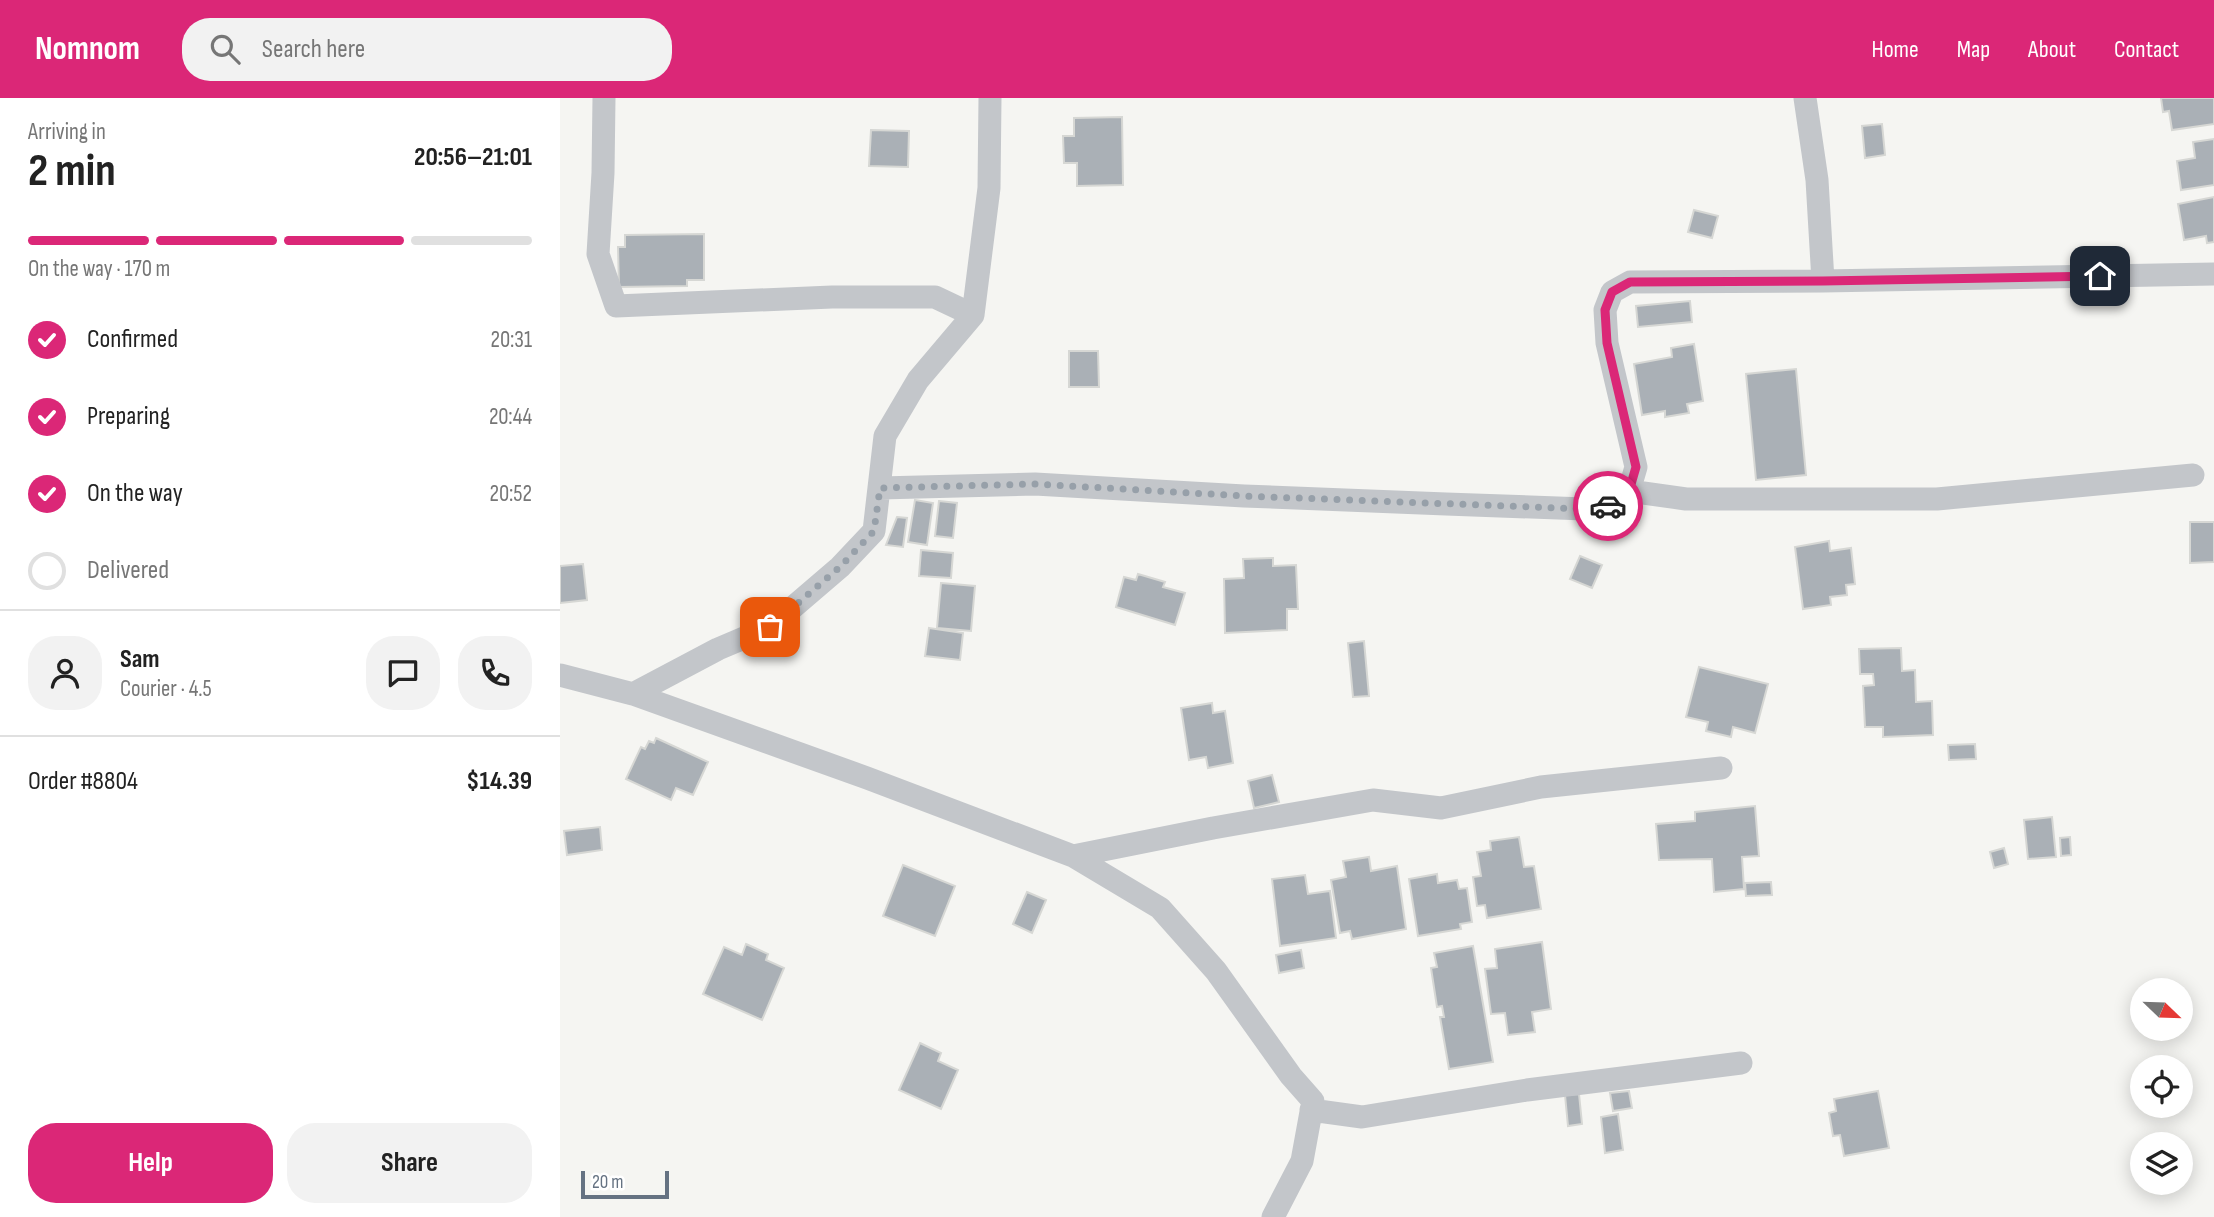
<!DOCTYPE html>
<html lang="en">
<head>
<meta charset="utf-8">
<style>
	:root { --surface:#fff; --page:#f2f2f2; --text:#222; --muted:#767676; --line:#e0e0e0; --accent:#db2777 }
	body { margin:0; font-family:"Sofia Sans Condensed",sans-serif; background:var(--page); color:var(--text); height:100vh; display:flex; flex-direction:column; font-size:26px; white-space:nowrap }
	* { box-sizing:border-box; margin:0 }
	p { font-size:23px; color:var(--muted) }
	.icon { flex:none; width:38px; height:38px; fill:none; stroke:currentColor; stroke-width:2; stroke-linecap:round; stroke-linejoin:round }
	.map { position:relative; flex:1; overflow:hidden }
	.details { display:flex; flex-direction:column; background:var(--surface); width:560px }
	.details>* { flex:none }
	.needle { width:46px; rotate:113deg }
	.buttons { position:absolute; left:1570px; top:880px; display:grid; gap:14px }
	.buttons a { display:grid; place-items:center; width:63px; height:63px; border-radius:50%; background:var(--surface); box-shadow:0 4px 18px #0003; font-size:35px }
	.scale { position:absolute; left:21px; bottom:18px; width:88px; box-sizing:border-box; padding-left:7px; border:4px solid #657282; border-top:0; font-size:19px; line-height:24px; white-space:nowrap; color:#657282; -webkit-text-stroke:5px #fff; paint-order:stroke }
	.pin { position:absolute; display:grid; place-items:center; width:60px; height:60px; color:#fff; margin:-30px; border-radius:14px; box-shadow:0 4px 10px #0006 }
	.courier { position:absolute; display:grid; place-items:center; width:70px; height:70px; margin:-35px; border:5px solid #db2777; border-radius:50%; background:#fff; color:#222; box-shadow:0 2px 9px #0007 }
	.headline em { font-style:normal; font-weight:700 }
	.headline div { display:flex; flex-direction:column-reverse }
	.headline { display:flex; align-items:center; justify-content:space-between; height:119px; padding:0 28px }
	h1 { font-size:46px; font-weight:700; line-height:52px }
	.bar { display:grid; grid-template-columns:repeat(4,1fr); gap:10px 7px; align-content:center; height:84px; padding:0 28px }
	.bar i { height:9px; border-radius:5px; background:var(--line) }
	.bar .active { background:var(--accent) }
	.bar p { grid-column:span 4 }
	.line { display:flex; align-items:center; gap:18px; padding:0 28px; border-top:2px solid var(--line) }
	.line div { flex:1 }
	.round { display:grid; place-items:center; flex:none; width:74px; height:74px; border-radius:28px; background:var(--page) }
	ol { padding:0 28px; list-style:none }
	li { display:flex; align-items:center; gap:21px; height:77px }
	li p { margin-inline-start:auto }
	li .icon { padding:7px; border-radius:50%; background:var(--accent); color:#fff; stroke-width:4 }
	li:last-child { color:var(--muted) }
	li i { width:38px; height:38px; border:4px solid var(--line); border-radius:50% }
	.primary-button { display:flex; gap:14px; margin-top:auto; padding:14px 28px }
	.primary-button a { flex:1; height:80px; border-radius:28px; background:var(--accent); color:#fff; font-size:28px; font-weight:700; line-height:80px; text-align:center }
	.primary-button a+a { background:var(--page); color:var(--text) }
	header { display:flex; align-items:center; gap:42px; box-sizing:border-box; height:98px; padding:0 35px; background:var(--accent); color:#fff }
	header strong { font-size:33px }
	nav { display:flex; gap:38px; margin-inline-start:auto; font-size:24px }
	.search { width:490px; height:63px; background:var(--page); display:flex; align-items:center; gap:18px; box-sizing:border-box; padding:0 24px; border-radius:28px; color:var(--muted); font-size:26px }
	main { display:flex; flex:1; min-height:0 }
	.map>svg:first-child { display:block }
</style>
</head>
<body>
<header>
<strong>Nomnom</strong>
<div class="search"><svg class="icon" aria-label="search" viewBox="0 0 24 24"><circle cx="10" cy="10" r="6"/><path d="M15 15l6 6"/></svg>Search here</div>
<nav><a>Home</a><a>Map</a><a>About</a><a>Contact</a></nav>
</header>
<main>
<section class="details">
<div class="headline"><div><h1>2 min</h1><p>Arriving in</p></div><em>20:56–21:01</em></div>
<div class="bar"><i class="active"></i><i class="active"></i><i class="active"></i><i></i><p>On the way · 170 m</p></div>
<ol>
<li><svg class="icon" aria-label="check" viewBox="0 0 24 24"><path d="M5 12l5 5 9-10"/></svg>Confirmed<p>20:31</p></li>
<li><svg class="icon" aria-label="check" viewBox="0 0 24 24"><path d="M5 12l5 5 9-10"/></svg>Preparing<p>20:44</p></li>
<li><svg class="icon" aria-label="check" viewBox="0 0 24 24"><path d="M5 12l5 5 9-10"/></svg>On the way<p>20:52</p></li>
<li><i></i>Delivered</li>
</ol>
<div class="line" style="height:126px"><a class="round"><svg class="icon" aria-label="person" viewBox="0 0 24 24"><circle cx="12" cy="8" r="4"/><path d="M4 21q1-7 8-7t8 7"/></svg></a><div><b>Sam</b><p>Courier · 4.5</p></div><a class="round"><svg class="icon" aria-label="chat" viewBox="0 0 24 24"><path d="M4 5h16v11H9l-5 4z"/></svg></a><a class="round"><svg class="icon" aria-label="phone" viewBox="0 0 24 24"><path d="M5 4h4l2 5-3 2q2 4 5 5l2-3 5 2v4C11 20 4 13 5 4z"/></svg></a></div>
<div class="line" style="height:91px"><div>Order #8804</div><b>$14.39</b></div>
<div class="primary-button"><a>Help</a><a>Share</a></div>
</section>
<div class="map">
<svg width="1654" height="1119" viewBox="0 0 1654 1119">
	<rect width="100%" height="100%" fill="#f5f5f2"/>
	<path fill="#aab0b6" stroke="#d6d7d4" stroke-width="2" d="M1601,0H1654V26L1612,32L1609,13L1603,14Z
		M562,19L563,87L517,88V65H504L503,38H514V20Z
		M1322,26L1325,57L1305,60L1302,28Z
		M311,32L349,33L348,69L309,68Z
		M1654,41V87L1621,92L1617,63L1635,60L1633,44Z
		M1654,99V144L1647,145L1646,138L1624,142L1618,106Z
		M1134,112L1158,118L1152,140L1128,134Z
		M144,136V182H127V188L59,189L58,149H65V137Z
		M1130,203L1132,224L1078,229L1076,208Z
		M1134,246L1143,303L1127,306L1129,315L1105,319V313L1082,317L1074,266L1112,259L1111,250Z
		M509,253H538L539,289H509Z
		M1236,271L1246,377L1196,382L1186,276Z
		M355,402L373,405L367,447L348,444Z
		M379,403L397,405L393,440L375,438Z
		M337,419L347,420L343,449L326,447Z
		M1630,424H1654V464L1630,465Z
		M1269,443L1270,453L1291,450L1295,486L1286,487L1287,497L1270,499L1271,507L1243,511L1235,449Z
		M361,452L393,455L391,480L359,478Z
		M1020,458L1042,467L1032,490L1010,481Z
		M713,460V468L736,467L738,511H727V532L665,535L664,481L684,480L683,461Z
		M23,466L27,502L0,505V468Z
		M578,476L605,484L603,489L625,495L615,527L556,509L564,479L576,482Z
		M381,485L415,488L411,533L377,530Z
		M369,530L403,535L400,562L365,558Z
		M804,543L809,598L793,599L788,545Z
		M1341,550L1342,573L1355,572L1356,604L1372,603L1373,637L1323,639V629H1305L1303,588L1314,587L1313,576H1300L1299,551Z
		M1139,569L1208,586L1195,635L1173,629L1171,639L1146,633L1148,624L1126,619Z
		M652,605L653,615L665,613L673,665L648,670L646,659L629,662L621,610Z
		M96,640L148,664L133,697L116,690L111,702L66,681L81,649L85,651L89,643L94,645Z
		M1415,646L1416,661L1389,662L1388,647Z
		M712,677L719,704L694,710L688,683Z
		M1195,708L1199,758L1182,759L1184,791L1154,794L1152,761L1099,762L1096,726L1135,723V714Z
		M1492,719L1496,759L1468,761L1464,722Z
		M40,729L42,752L7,757L4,733Z
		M959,739L964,769L974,768L981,811L927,820L925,807L917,808L913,779L921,778L917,754L931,752L930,743Z
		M1510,739L1511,757L1501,758L1500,740Z
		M1444,750L1448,766L1434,770L1430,754Z
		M809,759L811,773L837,768L846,831L792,841L790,833L780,835L771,782L786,779L783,763Z
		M343,767L395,788L375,838L323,818Z
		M877,776L878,785L897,782L899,791L907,790L912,824L900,826L901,831L858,838L849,781Z
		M745,777L748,796L770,793L776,840L720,848L712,781Z
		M1211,784L1212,797L1186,798L1185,785Z
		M467,794L486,802L472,835L453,826Z
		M982,844L991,911L972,914L975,934L948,937L945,915L931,916L925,871L937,870L935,851Z
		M186,846L208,856L206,862L224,870L202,922L143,896L164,849L182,857Z
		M913,848L933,964L889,971L880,919H884L882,908L877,909L871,870L877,869L874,855Z
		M741,852L744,870L719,875L716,857Z
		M360,945L381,955L378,963L398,972L381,1011L339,992Z
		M1069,993L1072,1010L1053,1013L1050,995Z
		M1318,993L1329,1050L1284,1058L1280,1037L1273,1038L1269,1015L1276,1013L1274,1001Z
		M1019,996L1022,1026L1008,1028L1005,997Z
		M1058,1016L1063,1052L1045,1055L1041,1019Z"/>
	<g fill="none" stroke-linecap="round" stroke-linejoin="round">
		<path stroke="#c3c6ca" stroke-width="23" d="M44,0L43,75L38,156L56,208L272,199H375L413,217
			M1245,0L1257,82L1263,183
			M320,390L475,386L684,398L886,406L1025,411L1054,407L1069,393L1076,369L1047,245L1045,212L1052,194L1070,184L1263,183L1654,176
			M1069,393L1126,401H1377L1633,377
			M0,577L73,596L307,680L513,758L600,810L656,873L731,978L753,1003L742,1063L713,1119
			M73,596L158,551L210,529L280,469L314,433L325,338L358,282L413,217L429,90L430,0
			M513,758L653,730L813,702L881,710L981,689L1161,670
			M751,1012L802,1019L967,992L1181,965"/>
	</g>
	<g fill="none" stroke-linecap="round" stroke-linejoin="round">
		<path stroke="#97a0a9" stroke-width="7" stroke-dasharray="0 12.6" d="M210,529L280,469L314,433L320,390L475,386L684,398L1025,411L1048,408"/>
		<path stroke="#db2777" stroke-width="9" d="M1048,408L1054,407L1069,393L1076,369L1047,245L1045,212L1052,194L1070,184L1263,183L1540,178"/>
	</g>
</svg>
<div class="buttons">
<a><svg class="needle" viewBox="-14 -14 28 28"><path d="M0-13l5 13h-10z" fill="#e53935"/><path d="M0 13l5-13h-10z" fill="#767676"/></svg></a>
<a><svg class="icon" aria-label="locate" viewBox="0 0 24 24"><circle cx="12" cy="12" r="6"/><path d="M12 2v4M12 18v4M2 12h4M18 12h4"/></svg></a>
<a><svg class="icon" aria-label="layers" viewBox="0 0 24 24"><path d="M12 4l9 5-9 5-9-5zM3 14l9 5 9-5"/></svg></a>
</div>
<div class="scale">20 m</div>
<div class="pin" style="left:210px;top:529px;background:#ea580c"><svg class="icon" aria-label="bag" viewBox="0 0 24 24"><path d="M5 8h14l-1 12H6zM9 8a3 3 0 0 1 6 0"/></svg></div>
<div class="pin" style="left:1540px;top:178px;background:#1f2937"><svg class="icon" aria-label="home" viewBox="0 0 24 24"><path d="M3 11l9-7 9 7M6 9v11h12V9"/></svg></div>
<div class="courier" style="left:1048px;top:408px"><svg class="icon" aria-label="car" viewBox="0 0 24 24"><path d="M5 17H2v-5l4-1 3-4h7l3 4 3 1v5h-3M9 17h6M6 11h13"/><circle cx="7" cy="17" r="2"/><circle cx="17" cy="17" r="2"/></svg></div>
</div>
</main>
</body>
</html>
